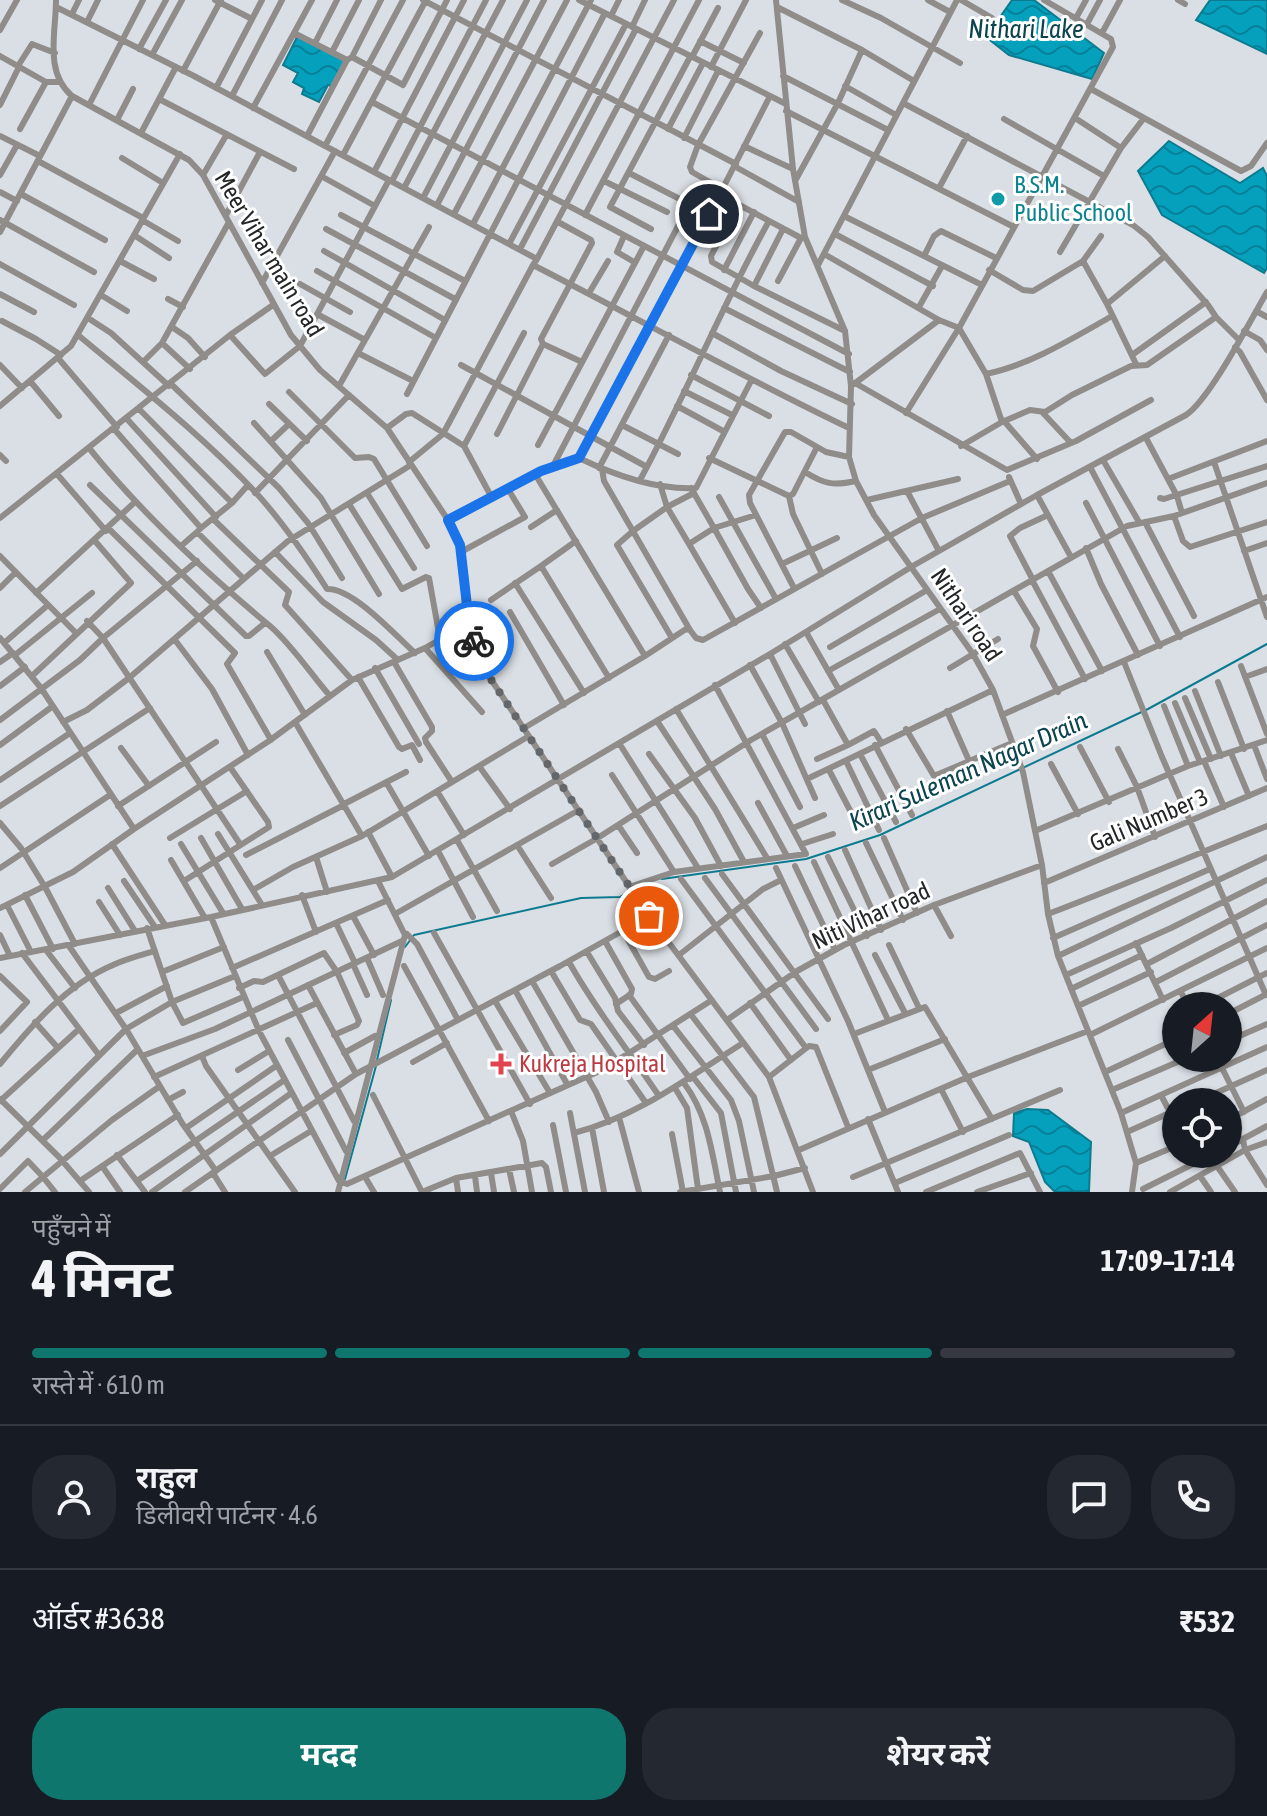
<!DOCTYPE html>
<html lang="hi">
<head>
<meta charset="utf-8">
<style>
	:root { --surface:#171b24; --page:#242831; --text:#f1f3f6; --muted:#9ea1a6; --line:#363941; --accent:#0f766e }
	body { margin:0; font-family:"Asap Condensed","Noto Sans Devanagari",sans-serif; background:var(--page); color:var(--text); height:100vh; display:flex; flex-direction:column; font-size:30px; white-space:nowrap }
	* { box-sizing:border-box; margin:0 }
	p { font-size:26px; color:var(--muted) }
	.icon { flex:none; width:44px; height:44px; fill:none; stroke:currentColor; stroke-width:2; stroke-linecap:round; stroke-linejoin:round }
	.map { position:relative; height:1192px; overflow:hidden }
	.sheet { display:flex; flex-direction:column; background:var(--surface); flex:1 }
	.sheet>* { flex:none }
	.needle { width:52px; rotate:27deg }
	.controls { position:absolute; left:1162px; top:992px; display:grid; gap:16px }
	.controls a { display:grid; place-items:center; width:80px; height:80px; border-radius:50%; background:var(--surface); box-shadow:0 2px 6px #0004; font-size:40px }
	.pin { position:absolute; display:grid; place-items:center; width:68px; height:68px; color:#fff; margin:-34px; border:4px solid #fff; border-radius:50%; box-shadow:0 2px 8px #0007 }
	.courier { position:absolute; display:grid; place-items:center; width:80px; height:80px; margin:-40px; border:6px solid #1a73e8; border-radius:50%; background:#fff; color:#222; box-shadow:0 2px 10px #0007 }
	.headline em { font-style:normal; font-weight:700 }
	.headline div { display:flex; flex-direction:column-reverse }
	.headline { display:flex; align-items:center; justify-content:space-between; height:136px; padding:0 32px }
	h1 { font-size:52px; font-weight:700; line-height:60px }
	.bar { display:grid; grid-template-columns:repeat(4,1fr); gap:12px 8px; align-content:center; height:96px; padding:0 32px }
	.bar i { height:10px; border-radius:6px; background:var(--line) }
	.bar .on { background:var(--accent) }
	.bar p { grid-column:span 4 }
	.line { display:flex; align-items:center; gap:20px; padding:0 32px; border-top:2px solid var(--line) }
	.line div { flex:1 }
	.round { display:grid; place-items:center; flex:none; width:84px; height:84px; border-radius:32px; background:var(--page) }
	.primary-button { display:flex; gap:16px; margin-top:auto; padding:16px 32px }
	.primary-button a { flex:1; height:92px; border-radius:32px; background:var(--accent); color:#fff; font-size:32px; font-weight:700; line-height:92px; text-align:center }
	.primary-button a+a { background:var(--page); color:var(--text) }
	.map>svg:first-child { display:block }
</style>
</head>
<body>
<div class="map">
<svg width="1267" height="1192" viewBox="0 0 1267 1192">
	<defs>
		<pattern id="water-waves" width="16" height="10" patternUnits="userSpaceOnUse" patternTransform="scale(2)"><rect width="16" height="10" fill="#04a0bc"/><path d="M0 5q4-4 8 0t8 0" fill="none" stroke="#058299"/></pattern>
	</defs>
	<rect width="100%" height="100%" fill="#dadfe5"/>
	<path fill="url(#water-waves)" stroke="#0d7b8f" stroke-width="2" d="M1012,0H1034L1104,53L1092,79L1009,55L986,37Z
		M1210,0H1267V54L1196,20Z
		M298,35L346,60L332,86L328,85L319,102L302,94L304,88L293,82L298,73L283,65Z
		M1169,141L1240,183L1263,168L1267,176V268L1264,273L1162,215L1138,171Z
		M1027,1109L1048,1110L1091,1142L1089,1191L1055,1192L1045,1182L1029,1142L1013,1136L1014,1113Z"/>
	<g fill="none" stroke-linecap="round" stroke-linejoin="round">
		<path stroke="#0d7b8f" stroke-width="2" d="M662,879L806,859L880,835L1148,709L1267,644
			M405,947L414,935L581,898L620,897L645,885
			M377,1060L391,1000
			M345,1179L376,1066"/>
		<path stroke="#8f8c8a" stroke-width="6" d="M56,0C56,33 44,72 72,96L189,160L203,175L291,335L320,370L387,428L448,520L460,545L469,623L486,672L649,916L769,1077L813,1192
			M215,0L252,19
			M423,0L736,164
			M579,0L786,104
			M776,0L793,169L805,237L845,331L851,386L849,457L856,481L874,515L973,654L993,690L1023,772L1042,865L1048,914L1058,956L1121,1113L1136,1163L1132,1192
			M842,0L881,18L960,63
			M928,0L950,12
			M961,0L992,18
			M1178,0L1185,4
			M56,7L194,76L537,259L533,265C639,319 742,377 849,428
			M777,7L862,50
			M72,14L79,0
			M611,16L619,0
			M1076,18L1086,0
			M87,22L98,0
			M1087,24L1100,0
			M632,27L645,0
			M0,30L17,0
			M294,33L347,60L352,57L403,85L447,0
			M1102,33L1120,0
			M700,41L744,63
			M315,43L337,0
			M139,49L166,0
			M332,52L359,0
			M152,55L182,0
			M0,56L46,82H59
			M352,57L381,0
			M692,57L718,8
			M18,66L32,44L55,53
			M711,67L746,0
			M183,71L221,0
			M783,76L888,130
			M845,86L896,115
			M216,88L262,0
			M1091,89L1241,171L1251,166L1267,143
			M232,96L282,0
			M159,99L294,169
			M372,102L849,354
			M903,103L1133,225L1148,237L1208,305L1216,317L1239,340
			M0,105L19,67
			M89,105L143,0
			M253,108L312,0
			M786,111L1014,227
			M1075,118L1121,148
			M1004,119L1104,176
			M117,120L133,89
			M20,129L46,82
			M668,129L703,63
			M141,133L176,67
			M0,136L40,156
			M307,136L347,60
			M684,138L718,71
			M325,146L403,0
			M744,146L793,169
			M343,155L426,0
			M122,158L163,183
			M38,161L143,218
			M734,166L799,202
			M374,172L464,0
			M629,173L709,214
			M0,175L17,145
			M203,175L227,134
			M321,176L375,206
			M392,181L486,0
			M604,181L667,212
			M795,181L838,103L862,50L914,81
			M404,188L503,0
			M939,188L967,136
			M722,189L692,172L690,167L698,145L760,33
			M0,192L17,201
			M21,194L105,240
			M719,194L801,238L805,237
			M423,198L527,0
			M738,204L711,256L712,262L754,286L845,331
			M437,205L544,0
			M454,214L567,0
			M226,215L260,152
			M341,215L465,281
			M585,215L699,0
			M844,216L982,285
			M0,220L94,272
			M142,220L178,241
			M473,224L591,0
			M326,229L455,299
			M651,229L610,207L690,57
			M0,232L72,96
			M835,234L933,286
			M134,235L169,258
			M624,236L617,252L634,262
			M509,244L626,24
			M520,249L636,29
			M324,251L445,320
			M1060,252L1121,148L1144,118
			M824,254L939,320L959,328L986,374L1002,422
			M924,256L934,236L941,231L996,258
			M537,259L674,0
			M120,261L154,279
			M1083,261L1107,304
			M0,264L74,305
			M818,265L957,0
			M724,270L754,212
			M989,270L1023,290L1033,291L1083,261L1101,236
			M317,271L436,338
			M778,281L801,238
			M262,283L335,151
			M300,284L350,312
			M754,286L783,229
			M589,293L608,261
			M0,294L34,312
			M101,295L127,311
			M168,299L183,307
			M919,307L942,266
			M724,308L850,372
			M1256,311L1267,317
			M317,314L365,340
			M88,318L111,333L169,386
			M2,321L36,339L61,355
			M172,327L188,338L205,357
			M1244,331L1260,340L1267,350
			M712,333L781,371L852,404
			M78,335C139,386 203,436 258,495C284,524 306,556 327,589C353,588 395,635 415,653
			M230,335L265,374L300,346L389,180
			M162,343L190,369
			M543,344L582,362
			M1235,347L1240,352L1267,400
			M358,353L413,381
			M1132,355L1206,302
			M58,358L117,427
			M143,362L162,343L229,222
			M1136,364L1107,304L1165,256
			M0,365L22,388
			M461,365L647,467
			M986,374C1028,366 1075,337 1112,316
			M691,375L769,416
			M30,381L59,416
			M855,383L1007,470L1076,441L1151,400
			M171,384L279,488L308,523L342,578
			M854,384L939,320
			M339,386L429,227
			M684,391L732,415
			M289,392L355,458L369,457L374,459L427,546
			M407,394L605,13
			M269,404L307,441
			M0,406L71,346L180,154
			M677,406L723,431
			M139,409L232,503
			M906,413L959,328L1113,47L1111,39L1044,0
			M1043,413L1071,443
			M127,419L216,517
			M1004,421L1037,459
			M254,423L321,498L379,594
			M622,425L678,454
			M387,428L406,414L412,413L464,446L492,498
			M114,429L201,528L197,532L243,578
			M497,434L543,344L541,339L592,243L591,240L558,222
			M1146,438L1177,496L1182,513
			M271,441L289,424
			M538,445L644,246
			M464,446L524,333
			M961,446L1002,422L1030,410L1045,412L1072,395L1131,366L1147,365L1216,317
			M89,448C142,514 205,572 270,626C291,644 311,674 330,696
			M0,455L6,461
			M579,458L683,266L770,96
			M579,458C614,475 657,490 696,488L751,381
			M709,458L789,496L793,494L817,447
			M1103,460L1139,522
			M409,462L443,434L533,265
			M1214,462L1267,617
			M553,466L690,203
			M1090,467L1180,637
			M599,468L669,335
			M602,469L604,481L690,630
			M805,472C824,484 833,486 856,481
			M57,474L106,531
			M535,474L645,656L686,629L690,630L696,638L703,640L922,518L1010,481
			M1009,477L1021,504
			M1168,479L1267,441
			M640,480C686,395 722,305 769,221
			M660,484L667,507L633,531L617,545L672,638
			M90,485L246,636H249L265,623
			M691,488L714,528L689,544L735,623
			M907,491L939,551
			M255,493L349,395
			M367,493L414,568
			M1037,495L1071,557
			M789,496L793,514L822,574
			M719,497L776,599
			M1160,498L1164,499L1267,466
			M867,500L958,479
			M1086,503L1160,646
			M349,504L402,589L426,577L429,578L440,639
			M756,515L714,528L748,589L761,608
			M1174,516L1183,541L1190,547L1267,522
			M0,518L230,335L273,305
			M213,519L289,592L285,605L352,680
			M448,520L541,471L579,458
			M1145,522L1194,616
			M531,527L557,510
			M108,528L235,653L227,664L271,740
			M201,528L232,503L248,485
			M576,541L541,566L609,678
			M689,544L667,507L694,493
			M181,546L197,532
			M1086,548L1101,584L1138,655
			M1244,551L1267,543
			M275,552L323,602L376,640L398,660
			M461,552L525,517L508,489
			M0,556L76,633
			M782,564L837,538
			M1048,571L1102,671
			M1032,580L1085,679
			M1033,580L1010,536L1020,528L1048,515
			M515,583L584,693
			M0,588L16,572
			M794,588L750,503L749,495L785,432H791L826,452L849,457
			M1014,591L1037,629L1033,646L1058,692
			M36,593L135,502
			M491,600L541,566
			M510,612L564,705
			M87,621L103,638L240,844
			M806,632L839,690
			M0,638L41,688L134,829
			M175,640L212,689L248,755
			M4,643L48,605
			M785,644L819,702
			M830,647L927,590
			M425,648L482,712
			M267,652L305,715
			M770,654L805,724
			M15,655L92,593
			M0,662L13,653
			M394,662L432,727V731L425,738L426,742L452,782
			M1124,662L1162,757L1266,995
			M750,665L782,723L815,798
			M1241,666L1267,734
			M375,668L419,744
			M950,668L998,639
			M828,671L940,609
			M32,676L131,583L95,541
			M358,677L399,747L402,749L412,745L420,760
			M1245,677L1267,669
			M1218,682L1244,749
			M0,686L25,667
			M1195,691L1221,756
			M1185,698L1211,759
			M823,700L848,745L874,731L881,742
			M1175,703L1200,762
			M1164,706L1188,766
			M676,709L767,858
			M947,711L970,763
			M1002,715L1267,597
			M0,720L80,660L103,638L197,561
			M657,721L715,809L744,862
			M63,722L87,710L129,678L288,541L411,465
			M295,722L362,836
			M524,728L645,656
			M906,729L934,776L1012,743
			M762,734L800,807
			M619,743L698,868
			M0,745L53,706
			M875,745L912,815
			M1254,745L1267,779
			M1080,747L1109,802
			M121,748L149,786
			M1118,749L1137,787L1155,837
			M1231,753L1249,796
			M649,754L695,818L721,866
			M860,754L896,822
			M817,759L848,745
			M846,761L879,830
			M1204,761L1224,807
			M1051,764L1078,814
			M479,766L510,809
			M829,770L853,816
			M612,775L674,872
			M807,779L993,690
			M0,780L70,733
			M386,782L429,856
			M437,791L464,835
			M758,803L787,856
			M344,804L406,772
			M0,806L150,708
			M118,806L216,742
			M0,823L21,848L45,887L75,944
			M618,825L637,853
			M793,828L824,815
			M1035,831L1188,766L1267,740
			M368,832L392,877
			M218,834L262,905
			M170,838L247,791
			M201,838L242,909
			M884,838L917,913
			M457,840L497,911
			M866,843L903,920
			M112,844L165,925
			M181,844L223,913
			M802,844L833,834
			M517,845L551,898
			M845,850L881,930
			M438,851L473,917
			M246,855L344,805
			M316,857L327,892
			M828,857L867,936
			M171,860L205,918
			M814,862L888,1020
			M552,864L596,839L751,740L1127,526L1174,516L1267,483
			M795,866L835,950
			M0,868L110,795
			M776,868L848,1021L885,1112
			M722,874L828,1019
			M705,878L816,1029
			M681,879L806,1048
			M124,881L155,927
			M184,881L269,827L268,822L230,767
			M1044,883L1267,788
			M629,887L674,872L806,854L715,685
			M108,888L135,931
			M253,890L293,867L362,836L529,736
			M25,895L53,949
			M302,895L316,932
			M99,902L120,935
			M7,905L31,952
			M934,905L951,936
			M0,908L73,872L134,829L269,741L352,680L425,648L469,623
			M395,914L579,810
			M1048,914C1122,886 1194,855 1267,826
			M353,916L374,955
			M211,917L259,1031L339,1181L347,1184L604,1069L712,1000
			M336,923L355,963
			M147,928L172,1002L235,976
			M623,931L649,977L655,979L669,971
			M434,933L530,1104
			M407,934L417,944L458,1020
			M0,935L10,956
			M1053,938L1210,869
			M605,941L632,989L631,994L616,1004
			M1136,943L1163,1000
			M889,945L919,1008
			M69,946L126,1029L182,1123L216,1171
			M46,950L75,988
			M587,952L615,998L618,1011L644,1045
			M22,953L99,1055
			M679,955L763,889L781,880
			M875,955L905,1013
			M1058,956L1267,857
			M0,958L211,917L392,877L770,654L911,567L1037,495L1186,415C1210,399 1250,321 1267,292
			M367,958L383,995
			M569,962C595,1009 629,1051 659,1096
			M353,964L367,995
			M1147,964L1267,901
			M404,966L489,1121
			M232,968L388,900
			M551,971L580,1020L591,1024L646,1103
			M162,972L224,947
			M278,975L354,1121
			M1066,975L1171,928L1267,880
			M0,976L27,1002L0,1031
			M532,981L596,1092L609,1122
			M1156,982L1267,925
			M308,985L356,1074
			M239,988L254,981L263,982L324,953L337,972L359,1021L357,1025L334,1035
			M1071,989L1142,955
			M515,990L567,1084
			M1181,992L1188,1006
			M629,995L690,1079
			M495,1001L550,1093
			M750,1003L791,1060
			M1078,1006L1151,972
			M1202,1006L1267,973
			M116,1013L167,986
			M1228,1014L1267,994
			M692,1016L754,1097L777,1192
			M727,1020L797,971L844,945L934,905L1042,865
			M35,1022L58,1048
			M674,1027L731,1100L739,1121L754,1192
			M854,1034L925,1007L992,1119
			M1090,1035L1267,948
			M288,1040L346,1151
			M1228,1041L1267,1024
			M344,1053L375,1036
			M142,1056L215,1029L402,941
			M202,1056L206,1066L295,1192
			M413,1062L447,1043
			M0,1064C32,1025 66,985 113,965C126,959 141,955 155,951
			M1222,1068L1244,1112
			M238,1070L269,1051
			M868,1070L945,1039
			M1105,1072L1176,1039
			M154,1077L317,1003
			M693,1077L721,1113L736,1192
			M769,1077L809,1046L816,1047L848,1127
			M684,1083C708,1115 712,1153 720,1192
			M675,1088L687,1108L698,1189
			M941,1089L963,1132
			M1112,1090L1187,1058
			M373,1095L422,1192
			M1161,1095L1176,1124
			M0,1099L59,1157L89,1192
			M168,1100L183,1092
			M0,1101L79,1029
			M1196,1102L1267,1070
			M511,1111L523,1141L532,1192
			M570,1113L585,1192
			M1121,1113L1267,1047
			M619,1117L639,1192
			M868,1119L898,1192
			M1228,1120L1267,1099
			M553,1125L566,1192
			M186,1128L276,1066
			M592,1128L604,1192
			M1127,1132L1176,1110
			M574,1133C637,1117 689,1077 743,1043
			M672,1134L683,1192
			M1243,1139L1245,1150L1267,1185
			M43,1140L138,1049
			M1228,1147L1267,1126
			M799,1150L968,1077L1088,1031
			M0,1154L126,1029L172,1002L183,1023L243,997
			M117,1155L145,1192
			M270,1156L311,1131
			M1136,1163L1176,1146
			M102,1166L120,1192
			M1217,1166L1235,1192
			M509,1169L514,1192
			M213,1173L225,1192
			M491,1173L494,1192
			M475,1176L477,1192
			M1200,1176L1211,1192
			M365,1177L374,1192
			M853,1177L1060,1090
			M456,1178L458,1192
			M80,1181L178,1115
			M137,1181L283,1081
			M895,1183L1009,1135
			M0,1189L28,1161L43,1177L112,1120L160,1086
			M1143,1189L1213,1154
			M25,1192L43,1177L55,1192
			M152,1192L290,1094
			M185,1192L356,1074L560,966L649,916
			M338,1192L405,935L378,881
			M422,1192L456,1178L542,1163L546,1167L551,1192
			M680,1192L774,1176L805,1168
			M926,1192L1020,1153L1040,1192
			M977,1192L1031,1173
			M1170,1192L1245,1150L1267,1142"/>
	</g>
	<g fill="none" stroke-linecap="round" stroke-linejoin="round">
		<path stroke="#63666a" stroke-width="8" stroke-dasharray="0 14.4" d="M474,641L486,672L649,916"/>
		<path stroke="#1a73e8" stroke-width="10" d="M474,641L469,623L460,545L448,520L541,471L579,458L709,214"/>
	</g>
	<circle fill="#0f9aa8" stroke="#fff" stroke-width="3" cx="998" cy="199" r="8"/>
	<path fill="#e0444e" stroke="#fff" stroke-width="3" d="M497 1052h8v8h8v8h-8v8h-8v-8h-8v-8h8z"/>
	<g text-anchor="middle" stroke-width="6" stroke-linejoin="round" paint-order="stroke">
		<g font-size="24" fill="#0d838f" stroke="#fff" text-anchor="start">
			<text x="1014" y="193">B.S.M.<tspan x="1014" dy="28">Public School</tspan></text>
		</g>
		<g font-size="24" fill="#232527" stroke="#fff">
			<text transform="translate(269 254) rotate(59)" y="8">Meer Vihar main road</text>
			<text transform="translate(966 615) rotate(56)" y="8">Nithari road</text>
			<text transform="translate(1149 820) rotate(-23)" y="8">Gali Number 3</text>
			<text transform="translate(871 916) rotate(-25)" y="8">Niti Vihar road</text>
		</g>
		<g font-size="24" fill="#be3a42" stroke="#fff" text-anchor="start">
			<text x="519" y="1072">Kukreja Hospital</text>
		</g>
		<g font-size="26" font-style="italic" fill="#0c4450" stroke="#fff">
			<text x="1026" y="38">Nithari Lake</text>
			<text transform="translate(968 771) rotate(-24)" y="9">Kirari Suleman Nagar Drain</text>
		</g>
	</g>
</svg>
<div class="controls">
<a><svg class="needle" viewBox="-14 -14 28 28"><path d="M0-13l5 13h-10z" fill="#e53935"/><path d="M0 13l5-13h-10z" fill="#9ea1a6"/></svg></a>
<a><svg class="icon" aria-label="locate" viewBox="0 0 24 24"><circle cx="12" cy="12" r="6"/><path d="M12 2v4M12 18v4M2 12h4M18 12h4"/></svg></a>
</div>
<div class="pin" style="left:649px;top:916px;background:#ea580c"><svg class="icon" aria-label="bag" viewBox="0 0 24 24"><path d="M5 8h14l-1 12H6zM9 8a3 3 0 0 1 6 0"/></svg></div>
<div class="pin" style="left:709px;top:214px;background:#1f2937"><svg class="icon" aria-label="home" viewBox="0 0 24 24"><path d="M3 11l9-7 9 7M6 9v11h12V9"/></svg></div>
<div class="courier" style="left:474px;top:641px"><svg class="icon" aria-label="bike" viewBox="0 0 24 24"><circle cx="6" cy="16" r="4"/><circle cx="18" cy="16" r="4"/><path d="M6 16l4-8h5l3 8M10 8l3 8H6M13 5h3"/></svg></div>
</div>
<section class="sheet">
<div class="headline"><div><h1>4 मिनट</h1><p>पहुँचने में</p></div><em>17:09–17:14</em></div>
<div class="bar"><i class="on"></i><i class="on"></i><i class="on"></i><i></i><p>रास्ते में · 610 m</p></div>
<div class="line" style="height:144px"><a class="round"><svg class="icon" aria-label="person" viewBox="0 0 24 24"><circle cx="12" cy="8" r="4"/><path d="M4 21q1-7 8-7t8 7"/></svg></a><div><b>राहुल</b><p>डिलीवरी पार्टनर · 4.6</p></div><a class="round"><svg class="icon" aria-label="chat" viewBox="0 0 24 24"><path d="M4 5h16v11H9l-5 4z"/></svg></a><a class="round"><svg class="icon" aria-label="phone" viewBox="0 0 24 24"><path d="M5 4h4l2 5-3 2q2 4 5 5l2-3 5 2v4C11 20 4 13 5 4z"/></svg></a></div>
<div class="line" style="height:104px"><div>ऑर्डर #3638</div><b>₹532</b></div>
<div class="primary-button"><a>मदद</a><a>शेयर करें</a></div>
</section>
</body>
</html>
